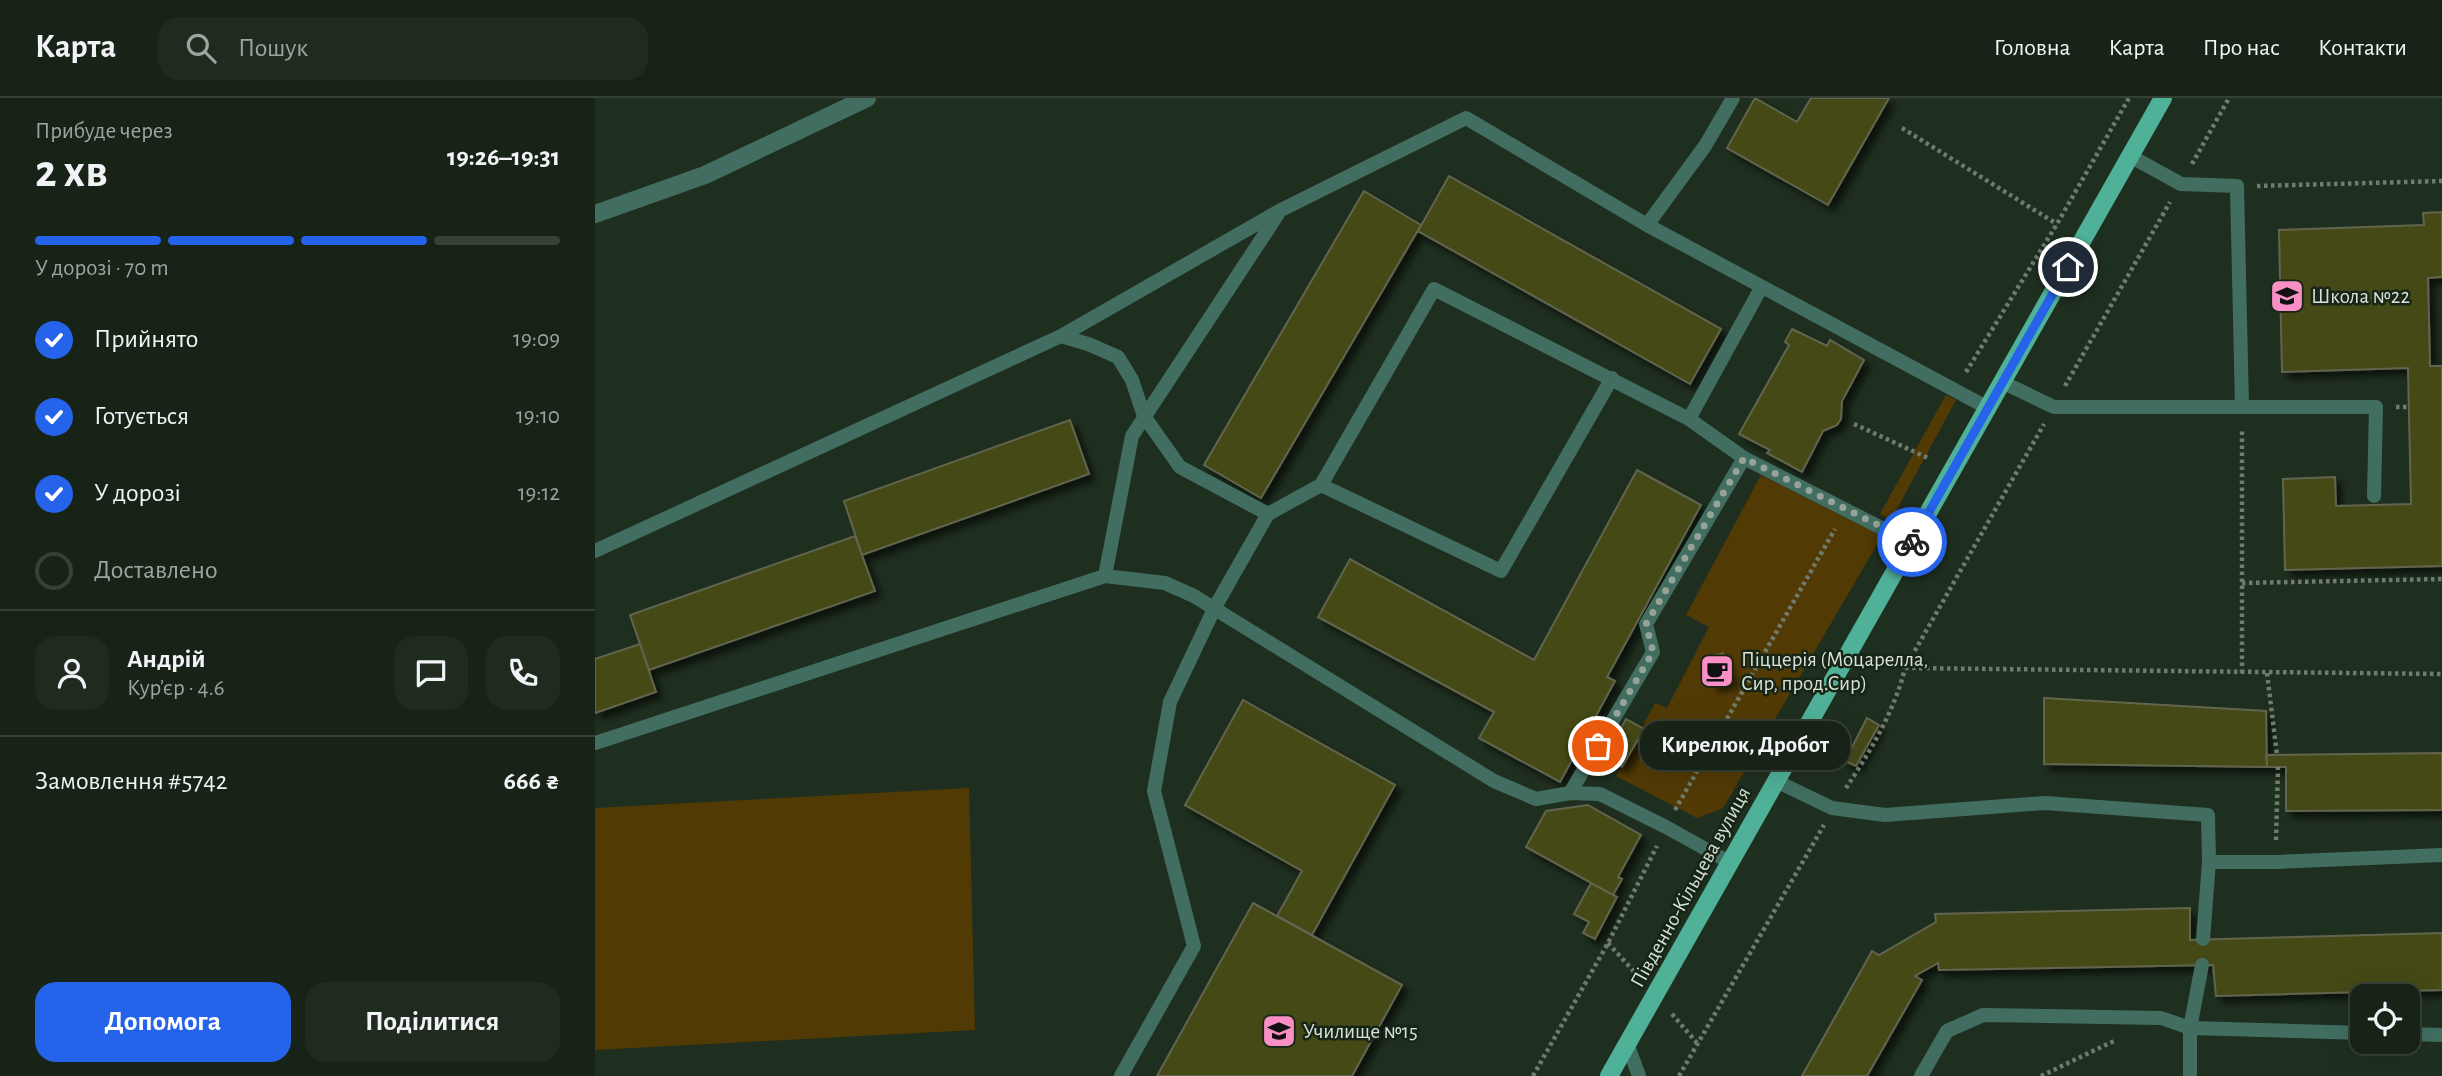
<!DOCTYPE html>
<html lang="uk">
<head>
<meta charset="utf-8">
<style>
	:root { --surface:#172317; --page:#202b20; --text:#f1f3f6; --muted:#9ea4a1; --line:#364036; --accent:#2563eb }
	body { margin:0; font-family:"Alegreya Sans",sans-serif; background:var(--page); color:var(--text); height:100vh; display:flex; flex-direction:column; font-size:26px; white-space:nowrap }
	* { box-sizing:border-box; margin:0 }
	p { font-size:23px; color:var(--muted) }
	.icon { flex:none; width:38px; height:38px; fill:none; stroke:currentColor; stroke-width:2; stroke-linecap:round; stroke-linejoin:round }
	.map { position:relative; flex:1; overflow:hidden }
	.side { display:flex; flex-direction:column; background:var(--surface); width:595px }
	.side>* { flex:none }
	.fabs { position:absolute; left:1755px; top:886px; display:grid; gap:14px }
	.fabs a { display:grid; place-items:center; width:70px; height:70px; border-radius:14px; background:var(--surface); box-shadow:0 7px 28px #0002,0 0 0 2px var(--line); font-size:35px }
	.pin { position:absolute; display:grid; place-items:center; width:60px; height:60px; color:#fff; margin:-30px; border:4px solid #fff; border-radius:50%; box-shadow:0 2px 7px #0007 }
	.courier { position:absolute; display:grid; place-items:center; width:70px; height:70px; margin:-35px; border:5px solid #2563eb; border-radius:50%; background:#fff; color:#222; box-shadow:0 2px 9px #0007 }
	.bubble { position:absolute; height:49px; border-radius:21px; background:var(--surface); box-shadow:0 7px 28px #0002,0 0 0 2px var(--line); font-size:23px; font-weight:600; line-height:49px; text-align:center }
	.summary em { font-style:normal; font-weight:600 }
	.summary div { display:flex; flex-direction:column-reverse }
	.summary { display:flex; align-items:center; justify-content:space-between; height:119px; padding:0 35px }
	h1 { font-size:46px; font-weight:600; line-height:52px }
	.bar { display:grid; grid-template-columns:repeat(4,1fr); gap:10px 7px; align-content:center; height:84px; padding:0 35px }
	.bar i { height:9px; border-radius:5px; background:var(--line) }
	.bar .on { background:var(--accent) }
	.bar p { grid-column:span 4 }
	.line { display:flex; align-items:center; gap:18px; padding:0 35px; border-top:2px solid var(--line) }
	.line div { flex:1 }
	.round { display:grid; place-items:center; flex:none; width:74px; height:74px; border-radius:21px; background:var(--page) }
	ol { padding:0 35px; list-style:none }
	li { display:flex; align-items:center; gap:21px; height:77px }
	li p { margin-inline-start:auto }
	li .icon { padding:7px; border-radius:50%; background:var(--accent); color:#fff; stroke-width:4 }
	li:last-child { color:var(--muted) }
	li i { width:38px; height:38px; border:4px solid var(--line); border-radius:50% }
	.button { display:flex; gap:14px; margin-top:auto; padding:14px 35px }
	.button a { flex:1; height:80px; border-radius:21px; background:var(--accent); color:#fff; font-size:28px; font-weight:600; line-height:80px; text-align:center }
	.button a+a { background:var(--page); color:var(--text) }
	header { display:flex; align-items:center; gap:42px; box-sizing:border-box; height:98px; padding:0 35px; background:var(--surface); border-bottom:2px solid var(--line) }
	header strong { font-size:33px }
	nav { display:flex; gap:38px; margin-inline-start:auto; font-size:24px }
	.search { width:490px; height:63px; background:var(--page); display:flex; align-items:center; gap:18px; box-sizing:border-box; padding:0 24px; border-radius:21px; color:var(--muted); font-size:26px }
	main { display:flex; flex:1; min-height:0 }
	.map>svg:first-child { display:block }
</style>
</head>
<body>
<header>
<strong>Карта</strong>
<div class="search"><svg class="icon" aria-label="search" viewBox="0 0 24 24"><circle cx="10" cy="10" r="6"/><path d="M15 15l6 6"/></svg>Пошук</div>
<nav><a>Головна</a><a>Карта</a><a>Про нас</a><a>Контакти</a></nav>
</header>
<main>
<section class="side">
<div class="summary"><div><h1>2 хв</h1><p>Прибуде через</p></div><em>19:26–19:31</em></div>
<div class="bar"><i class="on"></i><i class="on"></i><i class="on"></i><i></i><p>У дорозі · 70 m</p></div>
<ol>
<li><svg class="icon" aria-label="check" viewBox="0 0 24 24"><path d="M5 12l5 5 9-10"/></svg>Прийнято<p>19:09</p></li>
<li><svg class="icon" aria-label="check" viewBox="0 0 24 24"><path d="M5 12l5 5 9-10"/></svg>Готується<p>19:10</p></li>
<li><svg class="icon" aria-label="check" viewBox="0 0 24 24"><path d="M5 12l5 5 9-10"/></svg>У дорозі<p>19:12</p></li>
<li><i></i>Доставлено</li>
</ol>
<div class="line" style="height:126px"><a class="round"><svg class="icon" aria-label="person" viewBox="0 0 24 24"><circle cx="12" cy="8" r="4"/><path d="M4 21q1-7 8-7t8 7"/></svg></a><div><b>Андрій</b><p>Кур’єр · 4.6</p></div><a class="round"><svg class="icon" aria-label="chat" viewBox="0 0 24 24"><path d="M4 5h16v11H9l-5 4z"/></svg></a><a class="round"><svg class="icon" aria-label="phone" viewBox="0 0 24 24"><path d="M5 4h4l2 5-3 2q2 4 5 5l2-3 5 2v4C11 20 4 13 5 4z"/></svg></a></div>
<div class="line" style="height:91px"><div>Замовлення #5742</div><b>666 ₴</b></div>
<div class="button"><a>Допомога</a><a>Поділитися</a></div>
</section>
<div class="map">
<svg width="1847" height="978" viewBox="0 0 1847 978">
	<defs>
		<filter id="shadow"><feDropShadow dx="6" dy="6" stdDeviation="3.5" flood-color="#0009"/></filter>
	</defs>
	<rect width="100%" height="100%" fill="#1f2f1f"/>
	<path fill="#523a05" d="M1351,297L1361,302L1296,422L1285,416Z
		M1166,377L1287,438L1128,710L1102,720L1021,678L1060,605L1072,610L1114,529L1091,517Z
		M374,690L380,932L0,952V710Z"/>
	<path fill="#444817" stroke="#62654e" stroke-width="2" filter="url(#shadow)" d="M1160,0L1202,24L1216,0H1294L1233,107L1132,50Z
		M854,78L1126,231L1095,286L823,133Z
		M769,93L826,127L666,400L609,367Z
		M1847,114V179L1833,180L1835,268H1847V468L1690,472L1688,381L1740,379L1741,408L1816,406L1813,270L1687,274L1684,132L1829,127L1828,115Z
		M1197,231L1232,248L1235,242L1269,262L1247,303L1246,321L1242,327L1228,333L1207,374L1172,355L1175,352L1144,336L1194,247L1190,244Z
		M475,322L494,376L267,457L249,403Z
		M1042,372L1106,407L1012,579L1020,583L965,684L884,640L899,614L723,519L755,461L939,562Z
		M260,438L280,493L54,572L35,517Z
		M45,546L61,594L0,615V561Z
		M1128,555L1137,583L1118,588L1110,561Z
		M1449,600L1671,613L1672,669L1449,666Z
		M648,602L800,687L717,837L682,818L707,773L590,707Z
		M1272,620L1284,627L1261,668L1250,663Z
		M1031,621L1049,631L1027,669L1010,659Z
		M1847,655V712L1691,713V669H1672L1671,657Z
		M993,707L1046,737L1023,779L1027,781L1018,797L931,749L951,713Z
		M996,785L1022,799L1000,841L988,835L994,824L979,816Z
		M658,805L807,887L757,978H562Z
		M1595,810V842L1847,835V892L1621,898L1618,867L1344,872L1343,865L1320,878L1327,882L1272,978H1207L1277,853L1284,857L1341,824L1340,816Z"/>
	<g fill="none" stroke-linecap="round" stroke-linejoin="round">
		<path stroke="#6e7b6d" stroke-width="4.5" stroke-dasharray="3.5 3.5" stroke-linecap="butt" d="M1307,30L1462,126
			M1597,66L1634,0
			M1662,88L1847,83
			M1371,274L1462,126L1534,0
			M1470,288L1575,104
			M1801,309H1814
			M1259,326L1333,360
			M1647,485L1847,481
			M1310,570L1847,576
			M1647,575V330
			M1672,575L1682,657
			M1251,690C1275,654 1300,612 1310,570L1449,326
			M1080,712L1240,431
			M1681,742L1683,669
			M1013,845L1043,878
			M1077,916L1102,945
			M938,978L1013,845L1062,748
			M1084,978L1229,727
			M1446,978L1521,942"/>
		<path stroke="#426e62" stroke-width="14" d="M1535,58L1586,86L1642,88L1647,309
			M1052,127L1110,48L1138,0
			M466,238L493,246L523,259L537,282L549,318L585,369L673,416L726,387L839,191L1094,321L1149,360L1316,445
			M1407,284L1459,309H1781L1779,398
			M1094,321L1166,190
			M726,387L906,473L1017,280
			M0,453L466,238L686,112L871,20L1052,127L1393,310
			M510,478L537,338L683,116
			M0,645L510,478L570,485L599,498L899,683L941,701L975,695L1005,696L1071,729L1134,764
			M1181,683L1237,710L1290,717L1450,705L1613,717L1614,764H1681L1847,757
			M975,695L1058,554L1051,526L1149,360
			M1608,841L1614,764
			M1813,936L1847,937
			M1032,945L1044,978
			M526,978L599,848L559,693L575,604L620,509L673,416
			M1326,978L1352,933L1388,917L1566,920L1595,930L1768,935
			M1595,978V930L1607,867"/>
		<path stroke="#426e62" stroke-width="18" d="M0,116L110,77L272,0"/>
		<path stroke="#50b199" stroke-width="18" d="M1014,978L1568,0"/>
	</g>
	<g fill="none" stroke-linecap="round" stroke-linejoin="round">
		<path stroke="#97a396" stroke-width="7" stroke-dasharray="0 12.6" d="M1003,648L1058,554L1051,526L1149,360L1317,444"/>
		<path stroke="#2563eb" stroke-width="9" d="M1317,444L1473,169"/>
	</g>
	<defs>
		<g id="school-square" transform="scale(1.75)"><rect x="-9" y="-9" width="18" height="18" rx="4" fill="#fa8fc6" stroke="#162516"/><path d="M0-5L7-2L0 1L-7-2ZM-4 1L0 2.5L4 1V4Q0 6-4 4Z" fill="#111"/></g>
		<g id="cafe-square" transform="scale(1.75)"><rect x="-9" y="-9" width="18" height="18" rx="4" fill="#fa8fc6" stroke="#162516"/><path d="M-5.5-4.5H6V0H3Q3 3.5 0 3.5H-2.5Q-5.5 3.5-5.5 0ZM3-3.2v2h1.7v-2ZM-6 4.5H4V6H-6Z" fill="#111"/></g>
		<g id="university-square" transform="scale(1.75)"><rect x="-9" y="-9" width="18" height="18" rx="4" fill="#fa8fc6" stroke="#162516"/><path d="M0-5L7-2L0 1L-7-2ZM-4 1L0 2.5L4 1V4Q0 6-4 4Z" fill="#111"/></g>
	</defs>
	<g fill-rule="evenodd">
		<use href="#school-square" x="1692" y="198"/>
		<use href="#cafe-square" x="1122" y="573"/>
		<use href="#university-square" x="684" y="933"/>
	</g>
	<g text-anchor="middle" stroke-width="5" stroke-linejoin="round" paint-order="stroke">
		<g font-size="21" fill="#d7e1d6" stroke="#162516" text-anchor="start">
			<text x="1716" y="205">Школа №22</text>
			<text x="1146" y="568">Піццерія (Моцарелла,<tspan x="1146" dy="24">Сир, прод.Сир)</tspan></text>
			<text x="708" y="940">Училище №15</text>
		</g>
		<g font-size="21" fill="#d7e1d6" stroke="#162516">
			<text transform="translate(1095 789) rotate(-61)" y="7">Південно-Кільцева вулиця</text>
		</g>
	</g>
</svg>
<div class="fabs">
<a><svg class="icon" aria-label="locate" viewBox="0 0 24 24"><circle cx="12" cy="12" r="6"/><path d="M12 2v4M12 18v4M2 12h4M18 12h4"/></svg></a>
</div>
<div class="pin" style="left:1003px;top:648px;background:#ea580c"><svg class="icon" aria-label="bag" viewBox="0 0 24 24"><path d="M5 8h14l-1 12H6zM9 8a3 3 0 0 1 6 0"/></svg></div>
<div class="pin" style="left:1473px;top:169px;background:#1f2937"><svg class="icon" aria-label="home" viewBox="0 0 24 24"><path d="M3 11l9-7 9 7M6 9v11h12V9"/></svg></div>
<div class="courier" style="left:1317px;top:444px"><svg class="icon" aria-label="bike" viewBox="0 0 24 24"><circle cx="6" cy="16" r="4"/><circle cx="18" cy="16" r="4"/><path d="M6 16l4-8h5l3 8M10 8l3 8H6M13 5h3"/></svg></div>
<div class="bubble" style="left:1045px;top:623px;width:210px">Кирелюк, Дробот</div>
</div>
</main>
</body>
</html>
